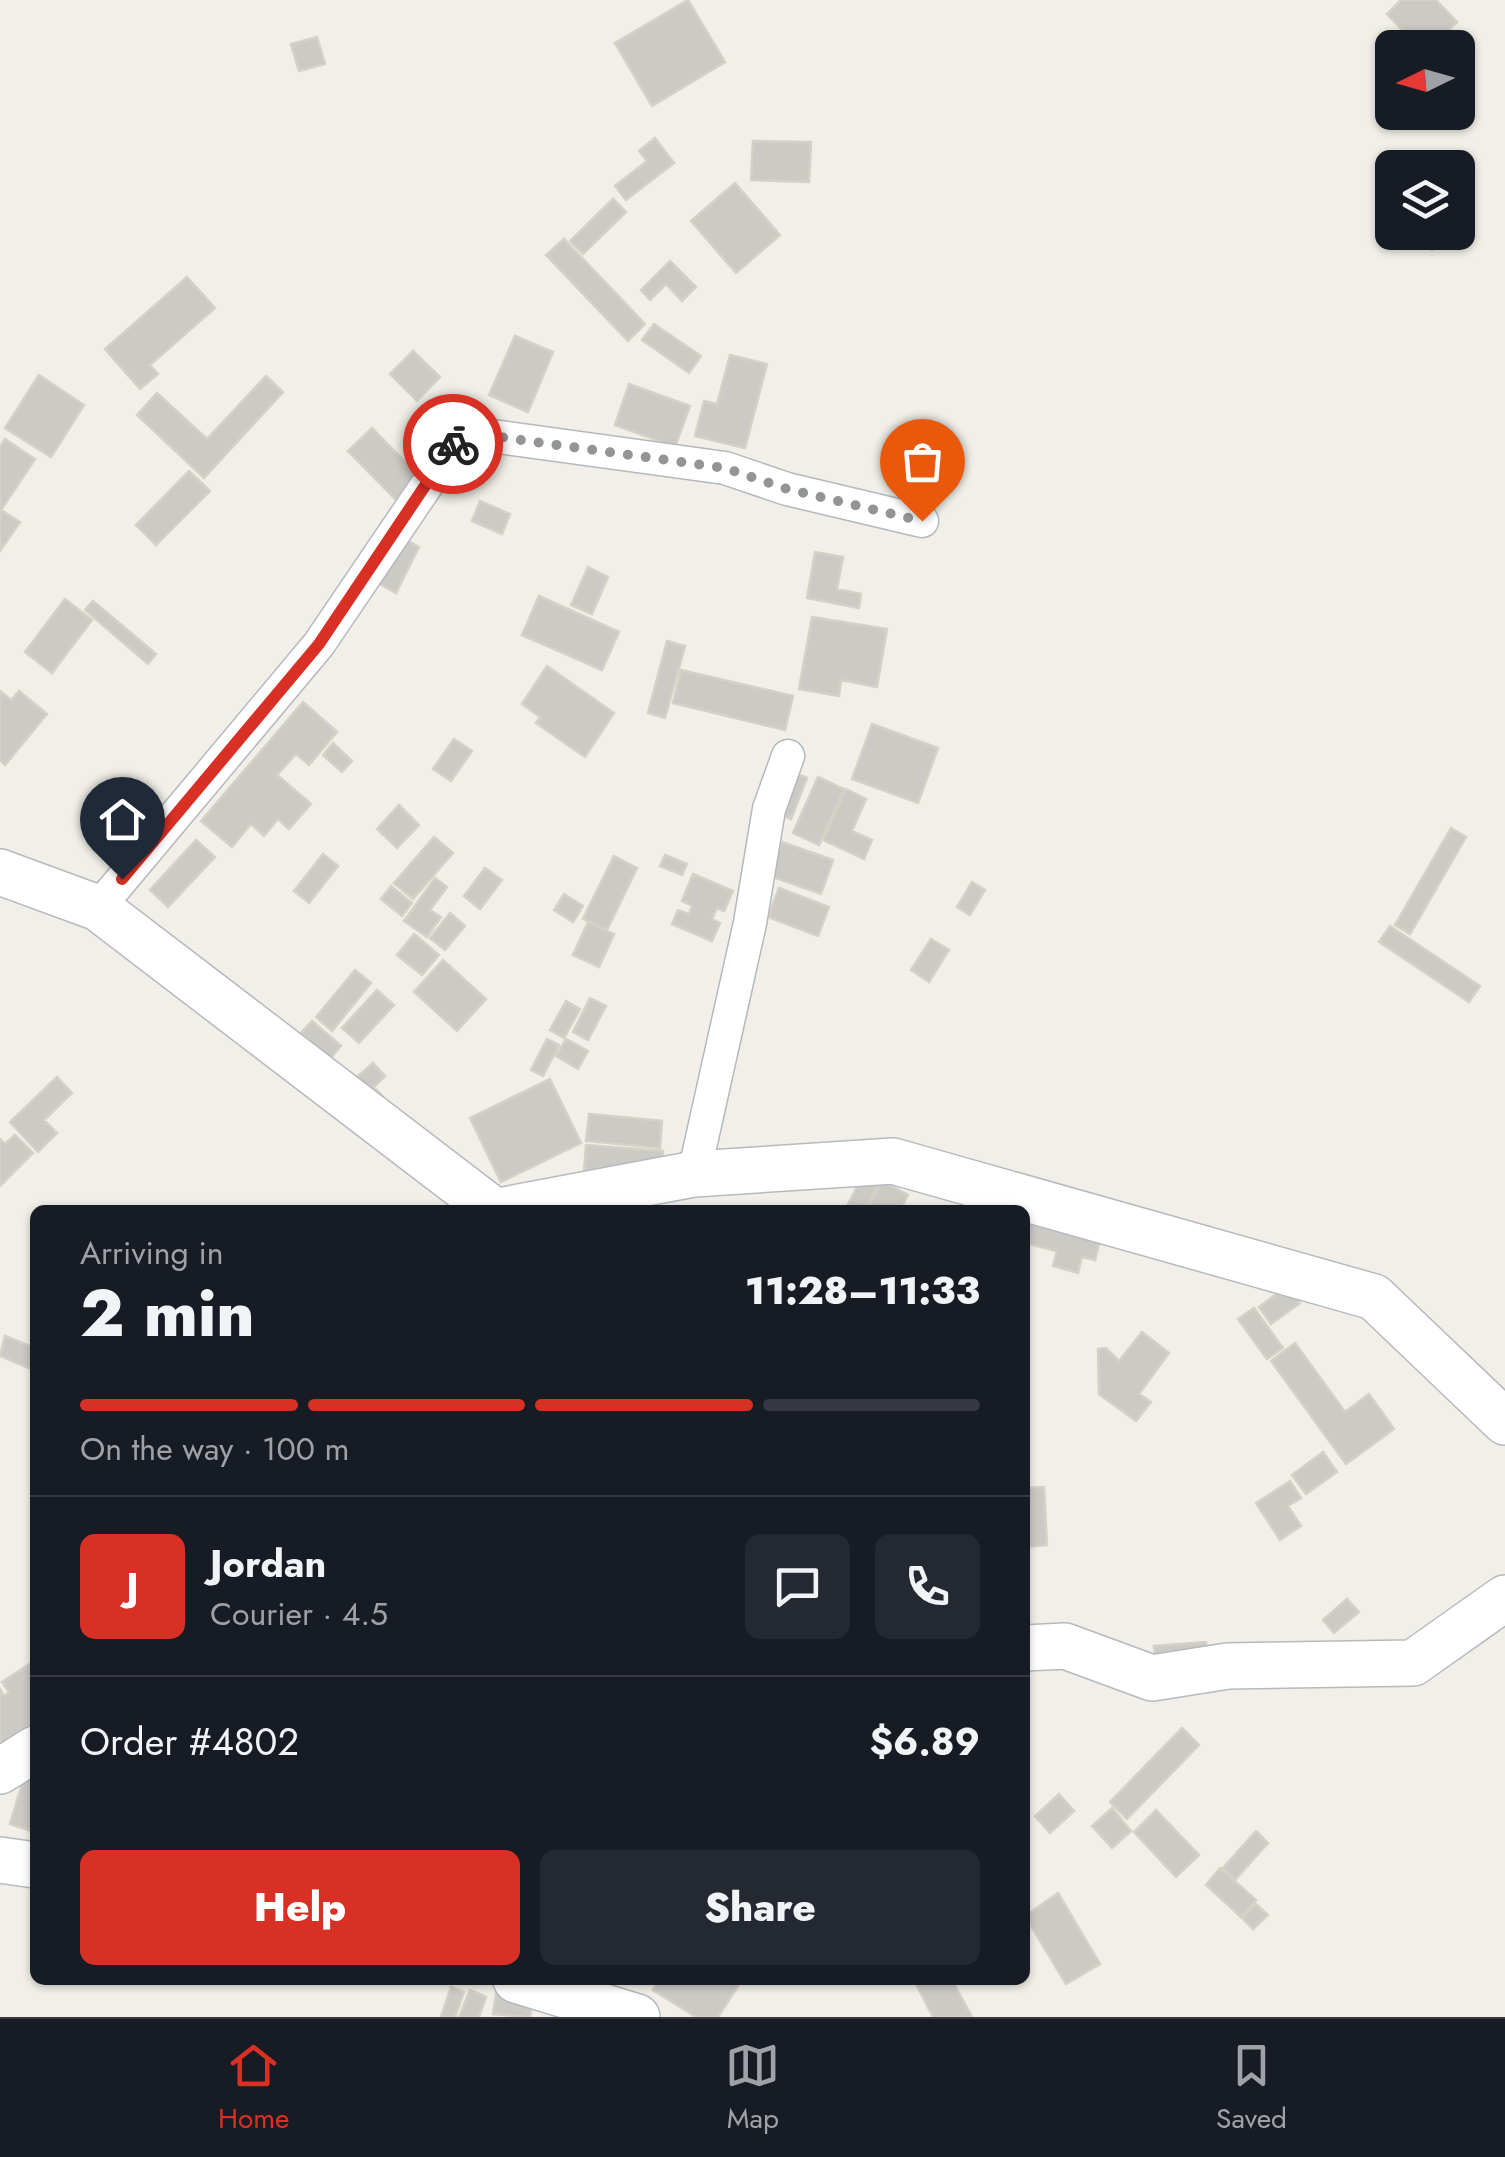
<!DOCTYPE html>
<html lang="en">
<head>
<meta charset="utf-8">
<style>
	:root { --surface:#171b24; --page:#242831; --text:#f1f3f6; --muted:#9ea1a6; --line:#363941; --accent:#d93025 }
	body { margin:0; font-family:Jost,sans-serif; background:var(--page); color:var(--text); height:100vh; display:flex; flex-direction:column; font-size:38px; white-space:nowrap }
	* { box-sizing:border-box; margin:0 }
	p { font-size:32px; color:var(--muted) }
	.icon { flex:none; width:55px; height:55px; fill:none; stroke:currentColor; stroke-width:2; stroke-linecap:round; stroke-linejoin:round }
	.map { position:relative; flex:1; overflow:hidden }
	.drawer { position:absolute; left:30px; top:1205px; width:1000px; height:780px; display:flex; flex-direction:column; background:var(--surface); border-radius:15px; box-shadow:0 2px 8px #0004 }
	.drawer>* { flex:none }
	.needle { width:65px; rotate:265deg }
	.fabs { position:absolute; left:1375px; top:30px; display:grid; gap:20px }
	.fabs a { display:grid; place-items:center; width:100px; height:100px; border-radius:15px; background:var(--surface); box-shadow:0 2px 8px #0004; font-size:50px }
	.pin { position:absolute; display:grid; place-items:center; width:85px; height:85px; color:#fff; margin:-102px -42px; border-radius:50% 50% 50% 0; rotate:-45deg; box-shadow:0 0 10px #0007 }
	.pin .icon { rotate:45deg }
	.courier { position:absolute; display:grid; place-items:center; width:100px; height:100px; margin:-50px; border:8px solid #d93025; border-radius:50%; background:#fff; color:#222; box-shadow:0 2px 12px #0007 }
	.overview em { font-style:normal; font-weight:800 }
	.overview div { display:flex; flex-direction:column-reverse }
	.overview { display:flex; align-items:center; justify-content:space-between; height:170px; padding:0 50px }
	h1 { font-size:65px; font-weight:800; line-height:75px }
	.bar { display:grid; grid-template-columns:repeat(4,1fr); gap:15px 10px; align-content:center; height:120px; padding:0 50px }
	.bar i { height:12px; border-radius:8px; background:var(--line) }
	.bar .selected { background:var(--accent) }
	.bar p { grid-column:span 4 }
	.line { display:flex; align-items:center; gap:25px; padding:0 50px; border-top:2px solid var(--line) }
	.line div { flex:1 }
	.round { display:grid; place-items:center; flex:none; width:105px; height:105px; border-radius:15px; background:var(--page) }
	.primary-button { display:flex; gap:20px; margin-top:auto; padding:20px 50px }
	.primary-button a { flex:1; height:115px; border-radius:15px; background:var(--accent); color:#fff; font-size:40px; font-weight:800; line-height:115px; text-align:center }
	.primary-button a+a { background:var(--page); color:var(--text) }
	.tab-bar { display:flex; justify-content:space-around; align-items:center; height:140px; border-top:2px solid var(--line); background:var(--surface); font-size:28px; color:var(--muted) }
	.tab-bar a { display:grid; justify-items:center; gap:5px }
	.tab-bar .selected { color:var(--accent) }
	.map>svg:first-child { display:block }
</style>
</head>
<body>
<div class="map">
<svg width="1505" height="2017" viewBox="0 0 1505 2017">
	<rect width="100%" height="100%" fill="#f1efe8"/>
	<path fill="#cccac5" stroke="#d6d1c6" stroke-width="2.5" d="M688,0L725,62L652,106L615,43Z
		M1401,0H1436L1457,22L1430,48H1419L1387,14Z
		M317,37L325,64L299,71L291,44Z
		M655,138L674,163L626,200L615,186L647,161L639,151Z
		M753,141L811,142L809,182L751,180Z
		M735,183L780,235L736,273L691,221Z
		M613,199L626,212L583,254L570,241Z
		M1412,232H1447L1432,250Z
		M564,239L645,324L628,341L546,255Z
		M670,261L696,287L682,301L666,284L650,300L641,290Z
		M187,277L215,308L150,365L158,374L140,389L105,349Z
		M654,324L701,356L689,373L642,340Z
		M515,336L553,352L528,412L489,395Z
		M413,351L440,377L417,401L390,374Z
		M730,355L767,364L745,448L695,436L704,401L717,404Z
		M39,375L84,405L51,457L5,428Z
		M266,376L283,392L204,478L137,415L157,393L207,439Z
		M629,384L690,406L675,447L615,425Z
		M424,414L449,438L440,447L415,424Z
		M372,428L419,476L396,500L348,451Z
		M5,439L35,459L1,510L20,522L0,551V447Z
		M189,471L210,491L156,545L136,525Z
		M480,501L510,514L502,534L472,521Z
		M399,536L419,547L396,593L376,582Z
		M815,552L843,557L837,589L861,594L859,608L807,598Z
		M588,567L608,577L592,614L571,605Z
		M539,596L619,632L602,670L522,635Z
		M65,599L92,620L52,673L25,652Z
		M93,601L156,654L148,664L85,610Z
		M812,617L887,629L877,687L841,680L839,696L799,689Z
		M667,641L685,646L665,718L648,713Z
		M547,666L614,713L585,757L536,723L540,717L522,704Z
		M681,670L793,696L785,730L673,703Z
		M0,691L11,700L19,691L47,714L5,765L0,760Z
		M303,702L337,732L309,765L296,754L277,775L311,804L289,829L278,819L264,836L251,824L232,847L201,821Z
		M872,724L938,748L918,803L852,779Z
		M454,739L472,751L451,781L433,769Z
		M333,743L352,761L342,772L323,755Z
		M792,772L807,778L791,819L775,812Z
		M818,777L844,789L819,845L793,833Z
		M846,789L866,799L852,831L872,840L864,859L823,840Z
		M399,805L419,825L397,848L377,829Z
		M1451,828L1466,837L1410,934L1395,925Z
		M434,837L453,853L413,899L394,883Z
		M196,840L215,857L168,907L150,890Z
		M782,842L833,860L821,894L770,876Z
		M323,854L338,866L309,903L294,891Z
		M665,855L687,864L682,875L660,866Z
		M614,856L637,868L607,930L583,919Z
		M485,868L502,880L480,909L464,896Z
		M693,874L733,891L724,911L717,908L712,919L720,923L712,941L672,924L678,910L689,914L692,906L682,901Z
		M435,878L447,887L430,910L441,917L427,937L404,921Z
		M972,882L985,890L970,915L957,907Z
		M391,886L412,903L402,916L381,899Z
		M779,888L829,907L818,936L768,917Z
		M564,894L583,906L573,922L554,910Z
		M450,913L465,926L445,950L430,938Z
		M588,922L614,934L599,967L573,955Z
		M1390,926L1480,986L1469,1002L1379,942Z
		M414,934L439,955L422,975L397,955Z
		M931,939L949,950L929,982L911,970Z
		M443,960L486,999L457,1031L414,992Z
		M355,970L371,983L332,1031L316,1017Z
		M377,990L394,1005L359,1043L342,1028Z
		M590,998L606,1006L588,1040L573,1032Z
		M566,1001L580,1009L564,1038L550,1030Z
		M312,1021L341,1046L329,1060L301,1033Z
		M547,1039L559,1045L543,1076L531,1070Z
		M566,1039L588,1051L578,1069L556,1056Z
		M373,1063L385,1076L374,1087L397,1112L350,1083Z
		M57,1077L72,1093L44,1120L57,1133L38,1152L10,1122Z
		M550,1079L581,1143L501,1182L470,1118Z
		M589,1114L662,1121L660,1148L586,1141Z
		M15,1135L33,1153L0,1186V1139L5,1144Z
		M586,1145L663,1151L661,1178L584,1172Z
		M862,1177L878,1185L865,1210H845Z
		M883,1181L908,1195L900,1210H867Z
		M1025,1214L1102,1233L1095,1260L1082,1257L1078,1273L1053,1266L1057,1251L1025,1243Z
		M1287,1286L1300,1303L1271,1324L1259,1307Z
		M1254,1308L1283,1348L1267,1359L1238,1319Z
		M1142,1332L1169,1353L1139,1394L1151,1402L1136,1421L1099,1394L1098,1349L1106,1348L1119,1361Z
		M5,1336L35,1348L31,1369L0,1356Z
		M1295,1343L1345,1412L1369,1394L1394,1429L1346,1464L1271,1361Z
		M1323,1452L1337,1472L1306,1494L1292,1475Z
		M1290,1481L1301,1498L1288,1506L1301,1526L1280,1540L1256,1503Z
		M1044,1487L1047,1545L1025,1547V1488Z
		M1347,1599L1359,1612L1334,1633L1323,1620Z
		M1206,1642L1209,1665L1156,1669L1154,1646Z
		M34,1661L35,1727L0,1755V1689L4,1696L9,1692L2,1682Z
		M1182,1728L1199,1745L1127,1819L1110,1802Z
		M27,1767L35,1769V1832L10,1824Z
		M1059,1794L1074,1811L1050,1833L1035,1816Z
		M1112,1808L1131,1831L1112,1848L1092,1826Z
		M1156,1810L1199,1855L1176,1877L1134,1832Z
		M1256,1831L1268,1843L1235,1880L1223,1868Z
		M1220,1868L1256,1900L1241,1917L1206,1885Z
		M1058,1893L1100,1964L1066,1984L1025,1916Z
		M1256,1904L1268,1915L1253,1929L1242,1918Z
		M659,1980H730L738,1986L718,2017H696L653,1990Z
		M923,1980H952L972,2017H933L916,1984Z
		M451,1987L464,1992L455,2017H441Z
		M470,1990L486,1997L479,2017H459Z
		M496,1994L533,2001L530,2017L493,2014Z"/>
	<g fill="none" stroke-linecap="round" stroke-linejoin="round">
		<g stroke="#b5b8bc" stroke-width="35">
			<path id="street" d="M98,908L319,644L460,436L477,434L725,468L787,489L922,521
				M694,1174L750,923L769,809L788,756"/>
		</g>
		<g stroke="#b6babf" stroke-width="48">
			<path id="secondary" d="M0,872L98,908L493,1210
				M504,1210L694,1174L893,1161L1374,1297L1505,1422
				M1025,1648L1065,1646L1152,1678L1228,1666L1413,1663L1505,1598
				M0,1771L35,1749
				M0,1860L35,1865
				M516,1980L637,2017"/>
		</g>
		<use href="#street" stroke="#fff" stroke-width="32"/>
		<use href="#secondary" stroke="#fff" stroke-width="45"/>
	</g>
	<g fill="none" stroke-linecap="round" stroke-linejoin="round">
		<path stroke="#929495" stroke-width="10" stroke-dasharray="0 18" d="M453,444L460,436L477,434L725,468L787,489L922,521"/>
		<path stroke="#d93025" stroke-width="12" d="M122,879L319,644L453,444"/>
	</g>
</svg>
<div class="fabs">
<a><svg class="needle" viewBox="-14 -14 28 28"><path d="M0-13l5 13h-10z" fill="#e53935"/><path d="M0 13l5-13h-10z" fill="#9ea1a6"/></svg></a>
<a><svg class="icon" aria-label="layers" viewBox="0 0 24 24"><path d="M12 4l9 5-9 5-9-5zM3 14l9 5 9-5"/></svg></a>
</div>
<div class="pin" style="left:922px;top:521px;background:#ea580c"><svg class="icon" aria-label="bag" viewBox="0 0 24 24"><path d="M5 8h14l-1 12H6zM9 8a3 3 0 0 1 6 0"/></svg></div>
<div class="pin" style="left:122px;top:879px;background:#1f2937"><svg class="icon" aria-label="home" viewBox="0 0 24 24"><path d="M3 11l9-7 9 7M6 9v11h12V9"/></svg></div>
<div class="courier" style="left:453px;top:444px"><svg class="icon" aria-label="bike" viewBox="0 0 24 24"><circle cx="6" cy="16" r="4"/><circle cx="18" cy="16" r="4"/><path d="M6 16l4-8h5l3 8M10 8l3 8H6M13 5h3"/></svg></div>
<section class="drawer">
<div class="overview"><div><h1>2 min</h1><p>Arriving in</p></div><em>11:28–11:33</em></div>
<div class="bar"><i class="selected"></i><i class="selected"></i><i class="selected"></i><i></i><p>On the way · 100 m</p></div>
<div class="line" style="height:180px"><b class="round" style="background:var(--accent);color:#fff">J</b><div><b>Jordan</b><p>Courier · 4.5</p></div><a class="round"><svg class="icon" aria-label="chat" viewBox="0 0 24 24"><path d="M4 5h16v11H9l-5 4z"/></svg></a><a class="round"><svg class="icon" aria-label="phone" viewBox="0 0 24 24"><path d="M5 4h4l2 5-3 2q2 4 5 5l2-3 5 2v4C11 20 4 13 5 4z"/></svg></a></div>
<div class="line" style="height:130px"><div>Order #4802</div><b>$6.89</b></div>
<div class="primary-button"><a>Help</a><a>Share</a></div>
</section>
</div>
<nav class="tab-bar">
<a class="selected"><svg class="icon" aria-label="home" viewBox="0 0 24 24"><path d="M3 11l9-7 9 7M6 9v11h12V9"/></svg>Home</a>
<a><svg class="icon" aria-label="map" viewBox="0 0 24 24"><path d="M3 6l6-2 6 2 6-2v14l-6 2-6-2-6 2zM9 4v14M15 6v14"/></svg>Map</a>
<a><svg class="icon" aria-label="saved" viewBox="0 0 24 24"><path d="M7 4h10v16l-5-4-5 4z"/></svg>Saved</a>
</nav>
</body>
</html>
